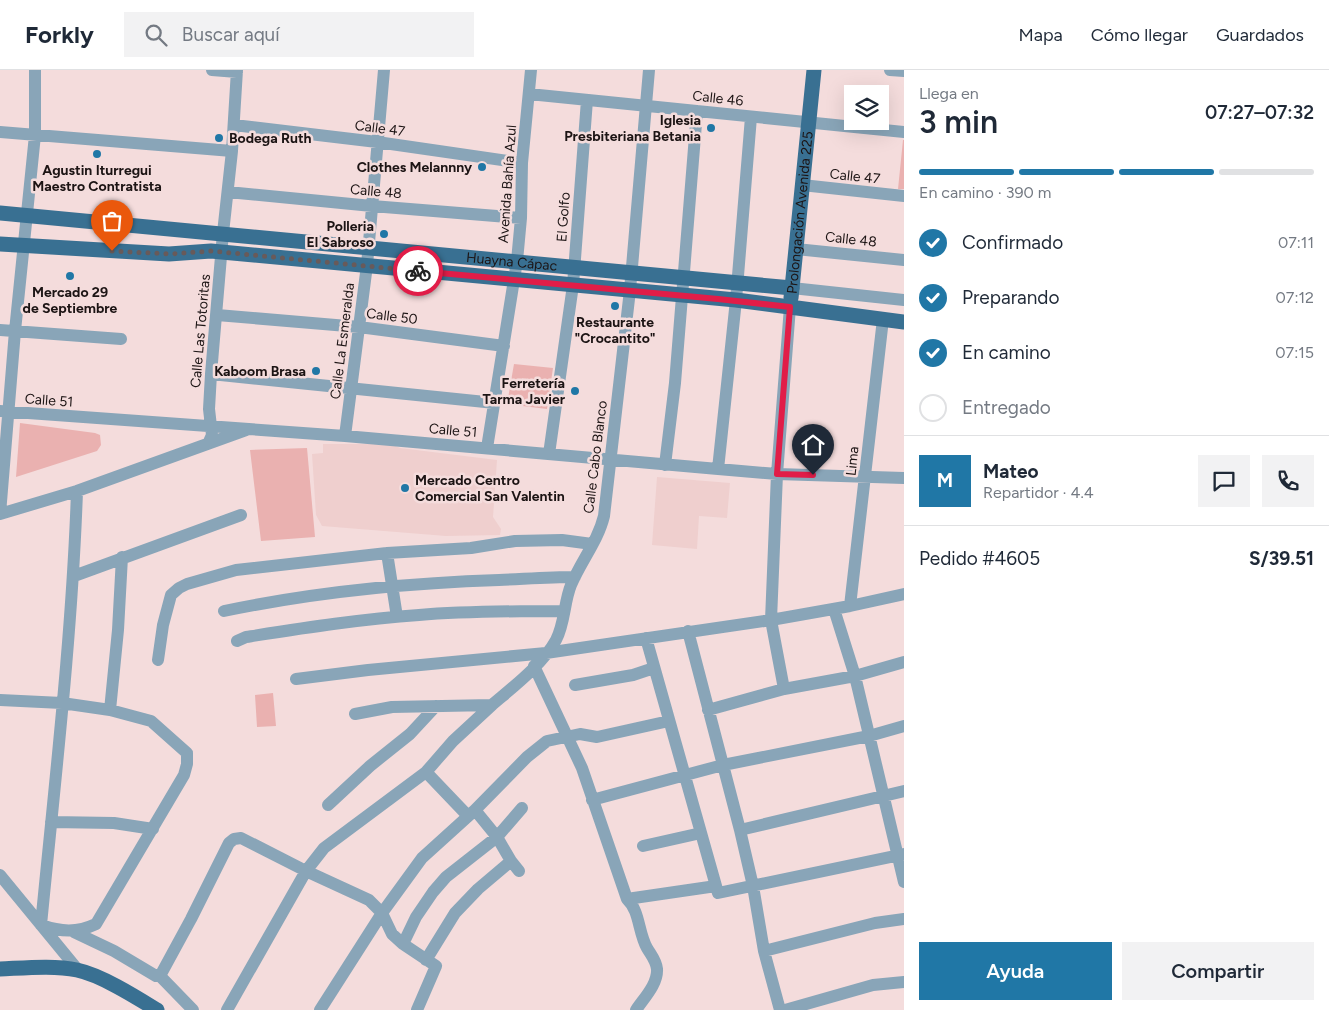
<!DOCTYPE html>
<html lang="es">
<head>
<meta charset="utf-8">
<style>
	:root { --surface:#fff; --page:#f2f2f3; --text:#1f2937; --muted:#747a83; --line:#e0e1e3; --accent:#2077a6 }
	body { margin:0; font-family:Figtree,sans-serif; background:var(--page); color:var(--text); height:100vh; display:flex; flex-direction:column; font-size:19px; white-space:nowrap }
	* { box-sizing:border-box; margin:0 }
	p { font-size:16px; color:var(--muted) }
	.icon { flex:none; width:28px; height:28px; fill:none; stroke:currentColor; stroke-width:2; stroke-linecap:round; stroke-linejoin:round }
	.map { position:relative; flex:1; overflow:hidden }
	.side { display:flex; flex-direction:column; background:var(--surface); width:425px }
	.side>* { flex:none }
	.fabs { position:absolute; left:844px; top:15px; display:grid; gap:10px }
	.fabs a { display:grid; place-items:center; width:45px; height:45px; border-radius:0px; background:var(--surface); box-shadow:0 5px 20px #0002; font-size:25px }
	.pin { position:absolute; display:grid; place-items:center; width:42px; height:42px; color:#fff; margin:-51px -21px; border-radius:50% 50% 50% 0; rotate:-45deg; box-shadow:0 0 5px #0007 }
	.pin .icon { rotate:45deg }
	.courier { position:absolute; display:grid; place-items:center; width:50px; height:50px; margin:-25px; border:4px solid #e11d48; border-radius:50%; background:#fff; color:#222; box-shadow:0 1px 6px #0007 }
	.head em { font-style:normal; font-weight:600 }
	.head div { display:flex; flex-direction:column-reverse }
	.head { display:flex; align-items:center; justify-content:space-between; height:85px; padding:0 15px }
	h1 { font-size:32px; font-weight:600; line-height:38px }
	.bar { display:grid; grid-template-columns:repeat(4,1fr); gap:8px 5px; align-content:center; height:60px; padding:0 15px }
	.bar i { height:6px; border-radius:4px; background:var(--line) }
	.bar .current { background:var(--accent) }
	.bar p { grid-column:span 4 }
	.line { display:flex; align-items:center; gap:12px; padding:0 15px; border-top:1px solid var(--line) }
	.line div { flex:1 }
	.round { display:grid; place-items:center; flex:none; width:52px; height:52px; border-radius:0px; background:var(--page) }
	ol { padding:0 15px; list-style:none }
	li { display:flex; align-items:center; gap:15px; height:55px }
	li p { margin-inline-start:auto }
	li .icon { padding:5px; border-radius:50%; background:var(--accent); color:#fff; stroke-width:4 }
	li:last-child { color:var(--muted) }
	li i { width:28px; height:28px; border:2px solid var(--line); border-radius:50% }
	.cta { display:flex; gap:10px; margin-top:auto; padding:10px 15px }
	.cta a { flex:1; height:58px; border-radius:0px; background:var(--accent); color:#fff; font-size:20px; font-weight:600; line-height:58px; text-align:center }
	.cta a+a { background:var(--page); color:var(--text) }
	header { display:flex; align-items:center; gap:30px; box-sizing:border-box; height:70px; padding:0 25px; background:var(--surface); border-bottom:1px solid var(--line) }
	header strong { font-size:24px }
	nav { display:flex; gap:28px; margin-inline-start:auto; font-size:18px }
	.search { width:350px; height:45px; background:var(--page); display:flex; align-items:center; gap:12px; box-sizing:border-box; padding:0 18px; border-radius:0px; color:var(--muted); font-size:19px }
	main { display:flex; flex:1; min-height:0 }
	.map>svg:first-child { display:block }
</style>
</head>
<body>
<header>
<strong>Forkly</strong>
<div class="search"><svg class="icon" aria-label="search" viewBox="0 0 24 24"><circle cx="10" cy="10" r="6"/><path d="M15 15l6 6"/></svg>Buscar aquí</div>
<nav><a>Mapa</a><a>Cómo llegar</a><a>Guardados</a></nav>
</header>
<main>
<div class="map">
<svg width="904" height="940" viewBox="0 0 904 940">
	<rect width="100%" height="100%" fill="#f4dcdc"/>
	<path fill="#efcfce" d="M323,374H391L400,378L497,390L493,447L501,459L500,465L446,466L322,456L316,445L312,384L323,383Z
		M657,407L730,413L727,448L699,446L697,479L652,475Z"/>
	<path fill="#eab1b0" d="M903,70H904V119H898Z
		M514,294L553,298L547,339L507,334Z
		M20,353L95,363L100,365L101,375L97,381L16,407Z
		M307,378L315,467L261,471L250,380Z
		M273,623L276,656L257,657L255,625Z"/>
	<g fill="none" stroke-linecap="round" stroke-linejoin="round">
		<path stroke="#89a5b8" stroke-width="12" d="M212,0L237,2
			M890,0L904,1
			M529,24L904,62
			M234,55L377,72L522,93
			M0,62L232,81
			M802,115L904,126
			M228,122L372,136L521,148
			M796,179L904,190
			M792,218L904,230
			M217,245L359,257L504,276
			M0,260L121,269
			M211,304L495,333
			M0,341L345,366L718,399L777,404L904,408
			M345,366L367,195L384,0
			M208,374L212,365L209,339L211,304L223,163L232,81L237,0
			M487,378L517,191L521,148L522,93L531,0
			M549,384L573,215L587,30
			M665,395L675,313L697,41
			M718,399L736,230L751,47
			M0,444L15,261L35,65V0
			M0,444L77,421L246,360
			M387,483L397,547
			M74,506L241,445
			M850,536L883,249
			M834,539L855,606L904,812
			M224,541C315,522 406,513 499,510C524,509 549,507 575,507
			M688,561L740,760L753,816L764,881L780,940
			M646,568L718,823L904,784
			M237,571L246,567C304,558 361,549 419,545C467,541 515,541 564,541
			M158,590L163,555L171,525L179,518L187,514L236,500L387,483L471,478L515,471L562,470L592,474
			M534,596L582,698L627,829C640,841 638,862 647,878C651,885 656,890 657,899C658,914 644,928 636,940
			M296,609L368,600L546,583L771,550L850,536L904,524
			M575,615L633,605L654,598
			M784,619L771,550L777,404L790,237
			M0,630L62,633L110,640L151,651L187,683V694L184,705L96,854C77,863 61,862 41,855C55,710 72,566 77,421
			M110,640L118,560L122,487
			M708,640L784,619L855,606L904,592
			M355,644L392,637L492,635C513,617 543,594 556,570C565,553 564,532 571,515C581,491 598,471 604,446L630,220L649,0
			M426,702L468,746
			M592,730L723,695L869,666L904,656
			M328,735L370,696L410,664L436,636
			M475,740L497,767L511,791L519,801
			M51,752L114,753L153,759
			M740,760L904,721
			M643,776L701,763
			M0,805L78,900
			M627,829L716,816
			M74,862L114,881L156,906H160L191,849L229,773L234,769L241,768L306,801L369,830L382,843L392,864L403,874L436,896L417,940
			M403,874L416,847L433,822L446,807L497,767L522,738
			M764,881L875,853L904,849
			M426,890L455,843L478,819L511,791
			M160,906L193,940
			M227,940L306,801L324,778L426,702L453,671L492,635
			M320,940L382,843L422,788L475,740L527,687L547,671L580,664L597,667L669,651
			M785,940L873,915L904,912"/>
		<g stroke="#397092" stroke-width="15">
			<path id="s1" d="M0,143L792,218"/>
			<path d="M0,174L169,184L211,181L736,230L904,252"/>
			<path id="s2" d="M791,228L814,0"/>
			<path d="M0,899C24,898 54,895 77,900C101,905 136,927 157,940"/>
		</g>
	</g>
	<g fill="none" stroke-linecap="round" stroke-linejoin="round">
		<path stroke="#685a5a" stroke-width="5" stroke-dasharray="0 9" d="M112,181L170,184L211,181L418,201"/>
		<path stroke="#e11d48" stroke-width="6" d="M418,201L718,229L790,237L777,404L813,405"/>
	</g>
	<g fill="#2077a6" stroke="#f4dcdc" stroke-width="2">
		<circle cx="711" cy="58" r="5"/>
		<circle cx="219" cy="68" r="5"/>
		<circle cx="97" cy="84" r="5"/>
		<circle cx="482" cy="97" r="5"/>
		<circle cx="384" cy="164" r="5"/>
		<circle cx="70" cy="206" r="5"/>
		<circle cx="615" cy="236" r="5"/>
		<circle cx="316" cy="301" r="5"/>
		<circle cx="575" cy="321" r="5"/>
		<circle cx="405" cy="418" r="5"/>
	</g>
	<g text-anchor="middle" stroke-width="5" stroke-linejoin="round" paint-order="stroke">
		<g font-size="14" fill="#1c1414" stroke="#f4dcdc">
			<text transform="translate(718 28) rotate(6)" y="5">Calle 46</text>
			<text transform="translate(380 58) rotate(7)" y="5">Calle 47</text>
			<text transform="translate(855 106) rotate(6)" y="5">Calle 47</text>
			<text transform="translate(507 114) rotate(-86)" y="5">Avenida Bahía Azul</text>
			<text transform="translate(376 121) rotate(5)" y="5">Calle 48</text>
			<text dy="5" stroke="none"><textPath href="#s2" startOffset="86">Prolongación Avenida 225</textPath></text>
			<text transform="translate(563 147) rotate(-86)" y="5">El Golfo</text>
			<text transform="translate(851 169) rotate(6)" y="5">Calle 48</text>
			<text dy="5" stroke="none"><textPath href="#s1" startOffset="514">Huayna Cápac</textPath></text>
			<text transform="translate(392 246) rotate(7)" y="5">Calle 50</text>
			<text transform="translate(200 261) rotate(-85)" y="5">Calle Las Totoritas</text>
			<text transform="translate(342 271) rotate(-83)" y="5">Calle La Esmeralda</text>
			<text transform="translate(49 330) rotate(4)" y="5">Calle 51</text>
			<text transform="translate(453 360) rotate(5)" y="5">Calle 51</text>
			<text transform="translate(595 387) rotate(-83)" y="5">Calle Cabo Blanco</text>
			<text transform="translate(852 391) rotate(-84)" y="5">Lima</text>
		</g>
		<g font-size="14" font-weight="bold" fill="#1c1414" stroke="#f4dcdc" text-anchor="end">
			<text x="701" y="55">Iglesia<tspan x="701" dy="16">Presbiteriana Betania</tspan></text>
			<text x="229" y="73" text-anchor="start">Bodega Ruth</text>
			<text x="472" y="102">Clothes Melannny</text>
			<text x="97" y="105" text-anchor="middle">Agustin Iturregui<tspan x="97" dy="16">Maestro Contratista</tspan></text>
			<text x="374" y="161">Polleria<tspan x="374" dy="16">El Sabroso</tspan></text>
			<text x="70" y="227" text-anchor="middle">Mercado 29<tspan x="70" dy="16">de Septiembre</tspan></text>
			<text x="615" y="257" text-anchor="middle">Restaurante<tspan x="615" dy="16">"Crocantito"</tspan></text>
			<text x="306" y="306">Kaboom Brasa</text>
			<text x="565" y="318">Ferretería<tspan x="565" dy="16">Tarma Javier</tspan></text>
			<text x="415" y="415" text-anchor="start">Mercado Centro<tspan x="415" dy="16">Comercial San Valentin</tspan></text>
		</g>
	</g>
</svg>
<div class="fabs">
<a><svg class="icon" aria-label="layers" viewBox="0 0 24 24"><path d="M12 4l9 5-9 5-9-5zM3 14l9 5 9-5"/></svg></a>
</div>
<div class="pin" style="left:112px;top:181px;background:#ea580c"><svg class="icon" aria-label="bag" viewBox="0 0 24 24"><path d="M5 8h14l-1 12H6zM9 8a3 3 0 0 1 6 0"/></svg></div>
<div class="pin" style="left:813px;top:405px;background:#1f2937"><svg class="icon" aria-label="home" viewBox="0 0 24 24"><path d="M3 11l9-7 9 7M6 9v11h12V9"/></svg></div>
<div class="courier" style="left:418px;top:201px"><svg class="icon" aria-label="bike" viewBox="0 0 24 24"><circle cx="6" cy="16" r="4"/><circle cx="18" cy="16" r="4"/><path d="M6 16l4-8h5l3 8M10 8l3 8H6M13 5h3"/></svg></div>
</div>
<section class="side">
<div class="head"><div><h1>3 min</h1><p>Llega en</p></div><em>07:27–07:32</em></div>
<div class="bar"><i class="current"></i><i class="current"></i><i class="current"></i><i></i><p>En camino · 390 m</p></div>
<ol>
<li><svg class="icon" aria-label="check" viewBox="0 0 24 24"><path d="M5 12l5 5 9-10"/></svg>Confirmado<p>07:11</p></li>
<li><svg class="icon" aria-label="check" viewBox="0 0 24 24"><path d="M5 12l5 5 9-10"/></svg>Preparando<p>07:12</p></li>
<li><svg class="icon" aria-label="check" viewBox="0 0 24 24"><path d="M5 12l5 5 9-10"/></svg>En camino<p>07:15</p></li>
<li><i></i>Entregado</li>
</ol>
<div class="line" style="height:90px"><b class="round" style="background:var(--accent);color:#fff">M</b><div><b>Mateo</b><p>Repartidor · 4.4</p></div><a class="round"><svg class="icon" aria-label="chat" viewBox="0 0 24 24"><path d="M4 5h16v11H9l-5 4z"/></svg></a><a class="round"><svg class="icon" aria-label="phone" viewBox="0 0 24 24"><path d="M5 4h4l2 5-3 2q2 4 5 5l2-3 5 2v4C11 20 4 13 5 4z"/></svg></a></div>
<div class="line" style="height:65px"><div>Pedido #4605</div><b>S/39.51</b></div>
<div class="cta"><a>Ayuda</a><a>Compartir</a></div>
</section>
</main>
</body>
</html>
